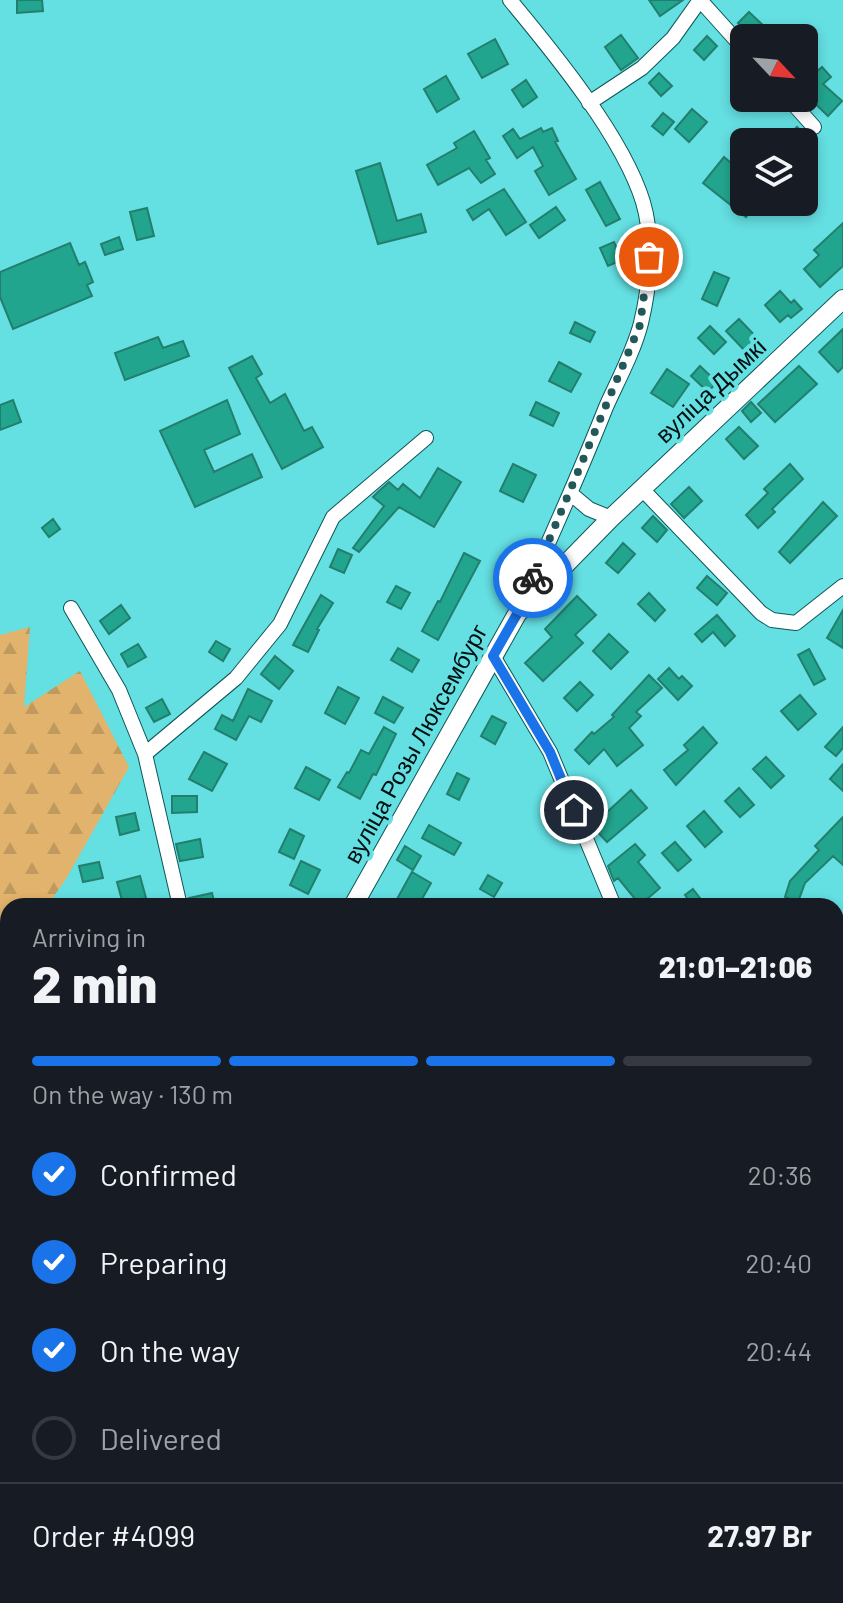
<!DOCTYPE html>
<html lang="en">
<head>
<meta charset="utf-8">
<style>
	:root { --surface:#171b24; --page:#242831; --text:#f1f3f6; --muted:#9ea1a6; --line:#363941; --accent:#1a73e8 }
	body { margin:0; font-family:Barlow,sans-serif; background:var(--page); color:var(--text); height:100vh; display:flex; flex-direction:column; font-size:30px; white-space:nowrap }
	* { box-sizing:border-box; margin:0 }
	p { font-size:26px; color:var(--muted) }
	.icon { flex:none; width:44px; height:44px; fill:none; stroke:currentColor; stroke-width:2; stroke-linecap:round; stroke-linejoin:round }
	.map { position:relative; flex:1; overflow:hidden }
	.details { position:absolute; left:0px; top:898px; width:844px; height:706px; display:flex; flex-direction:column; background:var(--surface); border-radius:24px 24px 0 0; box-shadow:0 4px 12px #0003 }
	.details>* { flex:none }
	.needle { width:52px; rotate:116deg }
	.tools { position:absolute; left:730px; top:24px; display:grid; gap:16px }
	.tools a { display:grid; place-items:center; width:88px; height:88px; border-radius:12px; background:var(--surface); box-shadow:0 4px 12px #0003; font-size:40px }
	.pin { position:absolute; display:grid; place-items:center; width:68px; height:68px; color:#fff; margin:-34px; border:4px solid #fff; border-radius:50%; box-shadow:0 2px 8px #0007 }
	.courier { position:absolute; display:grid; place-items:center; width:80px; height:80px; margin:-40px; border:6px solid #1a73e8; border-radius:50%; background:#fff; color:#222; box-shadow:0 2px 10px #0007 }
	.overview em { font-style:normal; font-weight:800 }
	.overview div { display:flex; flex-direction:column-reverse }
	.overview { display:flex; align-items:center; justify-content:space-between; height:136px; padding:0 32px }
	h1 { font-size:52px; font-weight:800; line-height:60px }
	.bar { display:grid; grid-template-columns:repeat(4,1fr); gap:12px 8px; align-content:center; height:96px; padding:0 32px }
	.bar i { height:10px; border-radius:6px; background:var(--line) }
	.bar .current { background:var(--accent) }
	.bar p { grid-column:span 4 }
	.line { display:flex; align-items:center; gap:20px; padding:0 32px; border-top:2px solid var(--line) }
	.line div { flex:1 }
	ol { padding:0 32px; list-style:none }
	li { display:flex; align-items:center; gap:24px; height:88px }
	li p { margin-inline-start:auto }
	li .icon { padding:8px; border-radius:50%; background:var(--accent); color:#fff; stroke-width:4 }
	li:last-child { color:var(--muted) }
	li i { width:44px; height:44px; border:4px solid var(--line); border-radius:50% }
	.map>svg:first-child { display:block }
</style>
</head>
<body>
<div class="map">
<svg width="843" height="1603" viewBox="0 0 843 1603">
	<defs>
		<pattern id="forest-firs" width="22" height="20" patternUnits="userSpaceOnUse" patternTransform="scale(2)"><rect width="22" height="20" fill="#e1b36c"/><path d="M5 1l3.5 6h-7zM16 11l3.5 6h-7z" fill="#bf995d"/></pattern>
		<pattern id="water-waves" width="16" height="10" patternUnits="userSpaceOnUse" patternTransform="scale(2)"><rect width="16" height="10" fill="#568842"/><path d="M0 5q4-4 8 0t8 0" fill="none" stroke="#456e36"/></pattern>
	</defs>
	<rect width="100%" height="100%" fill="#64dfe2"/>
	<path fill="#e1b36c" d="M0,1217L8,1240V1323L3,1325L8,1348V1399H0Z"/>
	<path fill="url(#forest-firs)" d="M30,627L24,707L80,671L129,767L66,879L47,906H8V958L0,966V635Z"/>
	<path fill="url(#water-waves)" d="M836,1318L843,1320V1389L836,1387Z
		M0,1539L8,1540V1596H165L160,1603H0Z"/>
	<g fill="none" stroke-linecap="round" stroke-linejoin="round">
		<path stroke="#568842" stroke-width="4" d="M836,1069H843"/>
	</g>
	<path fill="#22a58e" stroke="#247e6d" stroke-width="2" d="M17,0H42L43,11L17,13Z
		M649,0H683L660,16Z
		M749,12L765,27L754,38L738,23Z
		M621,35L638,58L621,70L605,47Z
		M707,36L717,46L704,60L694,50Z
		M495,39L508,64L482,78L468,54Z
		M822,67L831,77L823,84L842,101L828,116L804,93V83Z
		M659,73L672,86L661,96L649,83Z
		M446,76L459,99L437,112L424,89Z
		M526,80L537,97L523,107L512,90Z
		M692,109L707,122L689,142L675,129Z
		M663,113L674,122L663,135L652,126Z
		M797,127L813,142H782Z
		M541,128L543,132L552,128L558,141L555,142L576,179L549,195L535,171L543,166L533,147L517,158L503,136L513,129L520,139Z
		M474,131L490,158L486,160L495,174L481,183L469,168L438,185L427,165L457,148L454,143Z
		M724,157L744,174L732,189L744,198V202L754,207L746,217L703,183Z
		M380,163L397,221L421,214L426,232L378,244L356,171Z
		M600,182L620,219L606,226L586,190Z
		M504,189L526,222L506,235L489,209L473,220L467,210Z
		M556,207L565,220L539,238L530,225Z
		M147,208L154,236L137,240L130,212Z
		M843,223V266L820,287L804,269L819,255L814,250Z
		M119,237L123,249L105,255L101,244Z
		M614,242L622,260L608,266L600,248Z
		M70,243L79,265L85,262L93,282L87,285L92,296L13,329L0,297V272Z
		M714,272L729,278L717,306L702,299Z
		M780,291L791,303L794,300L802,309L791,318L788,315L780,322L765,305Z
		M739,319L761,342L748,354L726,331Z
		M575,322L595,332L590,342L570,333Z
		M710,326L726,342L714,354L698,338Z
		M843,329V367L838,372L819,352Z
		M158,337L163,348L183,341L189,356L125,380L115,353Z
		M252,356L262,374L256,378L270,403L285,394L304,431L312,427L323,447L282,469L229,368Z
		M559,362L581,374L571,392L549,381Z
		M700,366L717,382L708,392L691,376Z
		M799,366L817,384L775,422L758,404Z
		M667,369L689,384L673,407L651,393Z
		M13,400L21,422L0,430V405Z
		M227,400L240,434L204,450L214,472L252,454L262,477L195,507L160,431Z
		M536,402L559,413L553,426L530,415Z
		M751,402L761,413L751,422L742,411Z
		M739,427L758,446L744,459L726,439Z
		M513,464L536,475L523,502L500,491Z
		M790,464L803,479L772,509L775,512L758,528L746,515L768,493L764,489Z
		M438,468L461,482L434,527L399,507L359,552L353,548L384,506L373,497L378,492L389,482L398,490L403,484L420,498Z
		M689,487L702,501L684,518L671,504Z
		M823,502L837,516L790,563L779,552Z
		M653,516L667,530L657,542L642,528Z
		M53,519L60,529L49,537L42,528Z
		M623,543L635,554L618,573L606,563Z
		M338,549L352,555L344,573L330,567Z
		M464,553L480,561L438,640L422,631L438,601L440,602Z
		M707,576L727,593L717,605L697,588Z
		M396,586L410,593L401,609L387,602Z
		M649,593L665,610L655,621L638,604Z
		M321,595L333,603L317,629L319,630L308,652L293,645Z
		M577,596L596,615L575,635L583,643L543,681L525,663L552,637L545,629Z
		M121,605L130,618L109,634L100,621Z
		M843,610V648L827,638Z
		M717,615L735,636L725,646L713,632L702,642L695,634Z
		M609,634L628,652L611,669L593,651Z
		M216,641L230,649L223,661L209,652Z
		M138,644L146,657L128,667L121,654Z
		M398,648L419,660L412,672L391,660Z
		M809,649L825,679L814,685L798,655Z
		M275,656L293,671L279,689L261,674Z
		M669,668L679,679L682,676L692,686L678,700L658,679Z
		M649,675L662,688L636,712L641,716L629,728L643,745L617,766L604,749L589,764L575,750L592,732L594,734L614,717L612,715Z
		M580,682L593,695L577,711L564,698Z
		M338,687L359,698L345,724L325,713Z
		M248,689L272,701L261,722L249,716L236,740L215,729L222,715L233,721Z
		M800,695L816,714L798,730L781,711Z
		M383,697L403,708L394,723L375,713Z
		M162,699L170,714L154,722L146,708Z
		M492,716L506,723L495,744L481,736Z
		M384,727L396,734L376,775L373,774L360,799L338,787L347,772L349,773L361,750L369,754Z
		M703,727L717,743L676,785L664,770L688,750L684,745Z
		M843,727V748L836,756L825,747Z
		M204,752L227,764L212,791L189,779Z
		M766,757L784,776L771,788L753,769Z
		M843,764V791L830,779Z
		M306,767L330,780L319,800L295,788Z
		M457,773L469,779L459,800L447,794Z
		M739,788L754,805L740,817L725,801Z
		M631,790L647,808L607,842L592,826Z
		M172,796H197V812L172,813Z
		M704,811L722,832L705,847L687,826Z
		M135,813L139,830L120,835L116,817Z
		M843,817V865L833,856L805,883L798,902L785,897L790,881L819,850L815,846Z
		M429,825L461,843L454,855L422,838Z
		M290,829L304,836L294,859L279,852Z
		M200,839L203,857L180,861L176,844Z
		M675,842L691,860L678,871L662,853Z
		M635,844L645,855L638,862L660,888L640,905L618,878L614,881L608,866Z
		M405,846L421,856L413,870L397,860Z
		M301,861L320,870L308,894L290,885Z
		M99,862L103,878L83,882L79,866Z
		M412,872L431,883L418,906H410L397,899Z
		M488,875L502,883L494,897L480,889Z
		M140,876L146,898L123,904L117,882Z
		M693,889L706,906H693L685,895Z
		M212,893L215,906H190L189,898Z"/>
	<g fill="none" stroke-linecap="round" stroke-linejoin="round">
		<g stroke="#0e5657" stroke-width="16">
			<path id="minor" d="M510,0C554,53 623,137 643,202C654,239 650,286 641,323C634,351 618,380 606,407C579,475 549,542 519,608
				M700,0L744,49
				M788,98L814,127
				M589,103L642,68L673,38L700,0
				M642,489L761,613L772,620L796,623L843,586
				M571,494L589,509L611,518
				M71,608L119,690L145,754L180,906
				M493,656L550,752L614,906
				M145,754L236,678L280,624L333,517L426,438
				M5,1027L8,1051
				M836,1030H843
				M0,1168L8,1162
				M300,1596L302,1603"/>
		</g>
		<g stroke="#0e5657" stroke-width="20">
			<path id="major" d="M353,906L517,614L611,518L843,299
				M0,1029L8,1026"/>
		</g>
		<use href="#minor" stroke="#fff" stroke-width="14"/>
		<use href="#major" stroke="#fff" stroke-width="18"/>
	</g>
	<g fill="none" stroke-linecap="round" stroke-linejoin="round">
		<path stroke="#23585a" stroke-width="8" stroke-dasharray="0 14.4" d="M533,578L640,325L649,257"/>
		<path stroke="#1a73e8" stroke-width="10" d="M533,578L517,614L493,656L550,752L574,810"/>
	</g>
	<g text-anchor="middle" stroke-width="8" stroke-linejoin="round" paint-order="stroke">
		<g font-size="24" fill="#001011" stroke="#64dfe2">
			<text transform="translate(711 391) rotate(-43)" y="8">вуліца Дымкі</text>
			<text transform="translate(416 744) rotate(-61)" y="8">вуліца Розы Люксембург</text>
		</g>
	</g>
</svg>
<div class="tools">
<a><svg class="needle" viewBox="-14 -14 28 28"><path d="M0-13l5 13h-10z" fill="#e53935"/><path d="M0 13l5-13h-10z" fill="#9ea1a6"/></svg></a>
<a><svg class="icon" aria-label="layers" viewBox="0 0 24 24"><path d="M12 4l9 5-9 5-9-5zM3 14l9 5 9-5"/></svg></a>
</div>
<div class="pin" style="left:649px;top:257px;background:#ea580c"><svg class="icon" aria-label="bag" viewBox="0 0 24 24"><path d="M5 8h14l-1 12H6zM9 8a3 3 0 0 1 6 0"/></svg></div>
<div class="pin" style="left:574px;top:810px;background:#1f2937"><svg class="icon" aria-label="home" viewBox="0 0 24 24"><path d="M3 11l9-7 9 7M6 9v11h12V9"/></svg></div>
<div class="courier" style="left:533px;top:578px"><svg class="icon" aria-label="bike" viewBox="0 0 24 24"><circle cx="6" cy="16" r="4"/><circle cx="18" cy="16" r="4"/><path d="M6 16l4-8h5l3 8M10 8l3 8H6M13 5h3"/></svg></div>
<section class="details">
<div class="overview"><div><h1>2 min</h1><p>Arriving in</p></div><em>21:01–21:06</em></div>
<div class="bar"><i class="current"></i><i class="current"></i><i class="current"></i><i></i><p>On the way · 130 m</p></div>
<ol>
<li><svg class="icon" aria-label="check" viewBox="0 0 24 24"><path d="M5 12l5 5 9-10"/></svg>Confirmed<p>20:36</p></li>
<li><svg class="icon" aria-label="check" viewBox="0 0 24 24"><path d="M5 12l5 5 9-10"/></svg>Preparing<p>20:40</p></li>
<li><svg class="icon" aria-label="check" viewBox="0 0 24 24"><path d="M5 12l5 5 9-10"/></svg>On the way<p>20:44</p></li>
<li><i></i>Delivered</li>
</ol>
<div class="line" style="height:104px"><div>Order #4099</div><b>27.97 Br</b></div>
</section>
</div>
</body>
</html>
